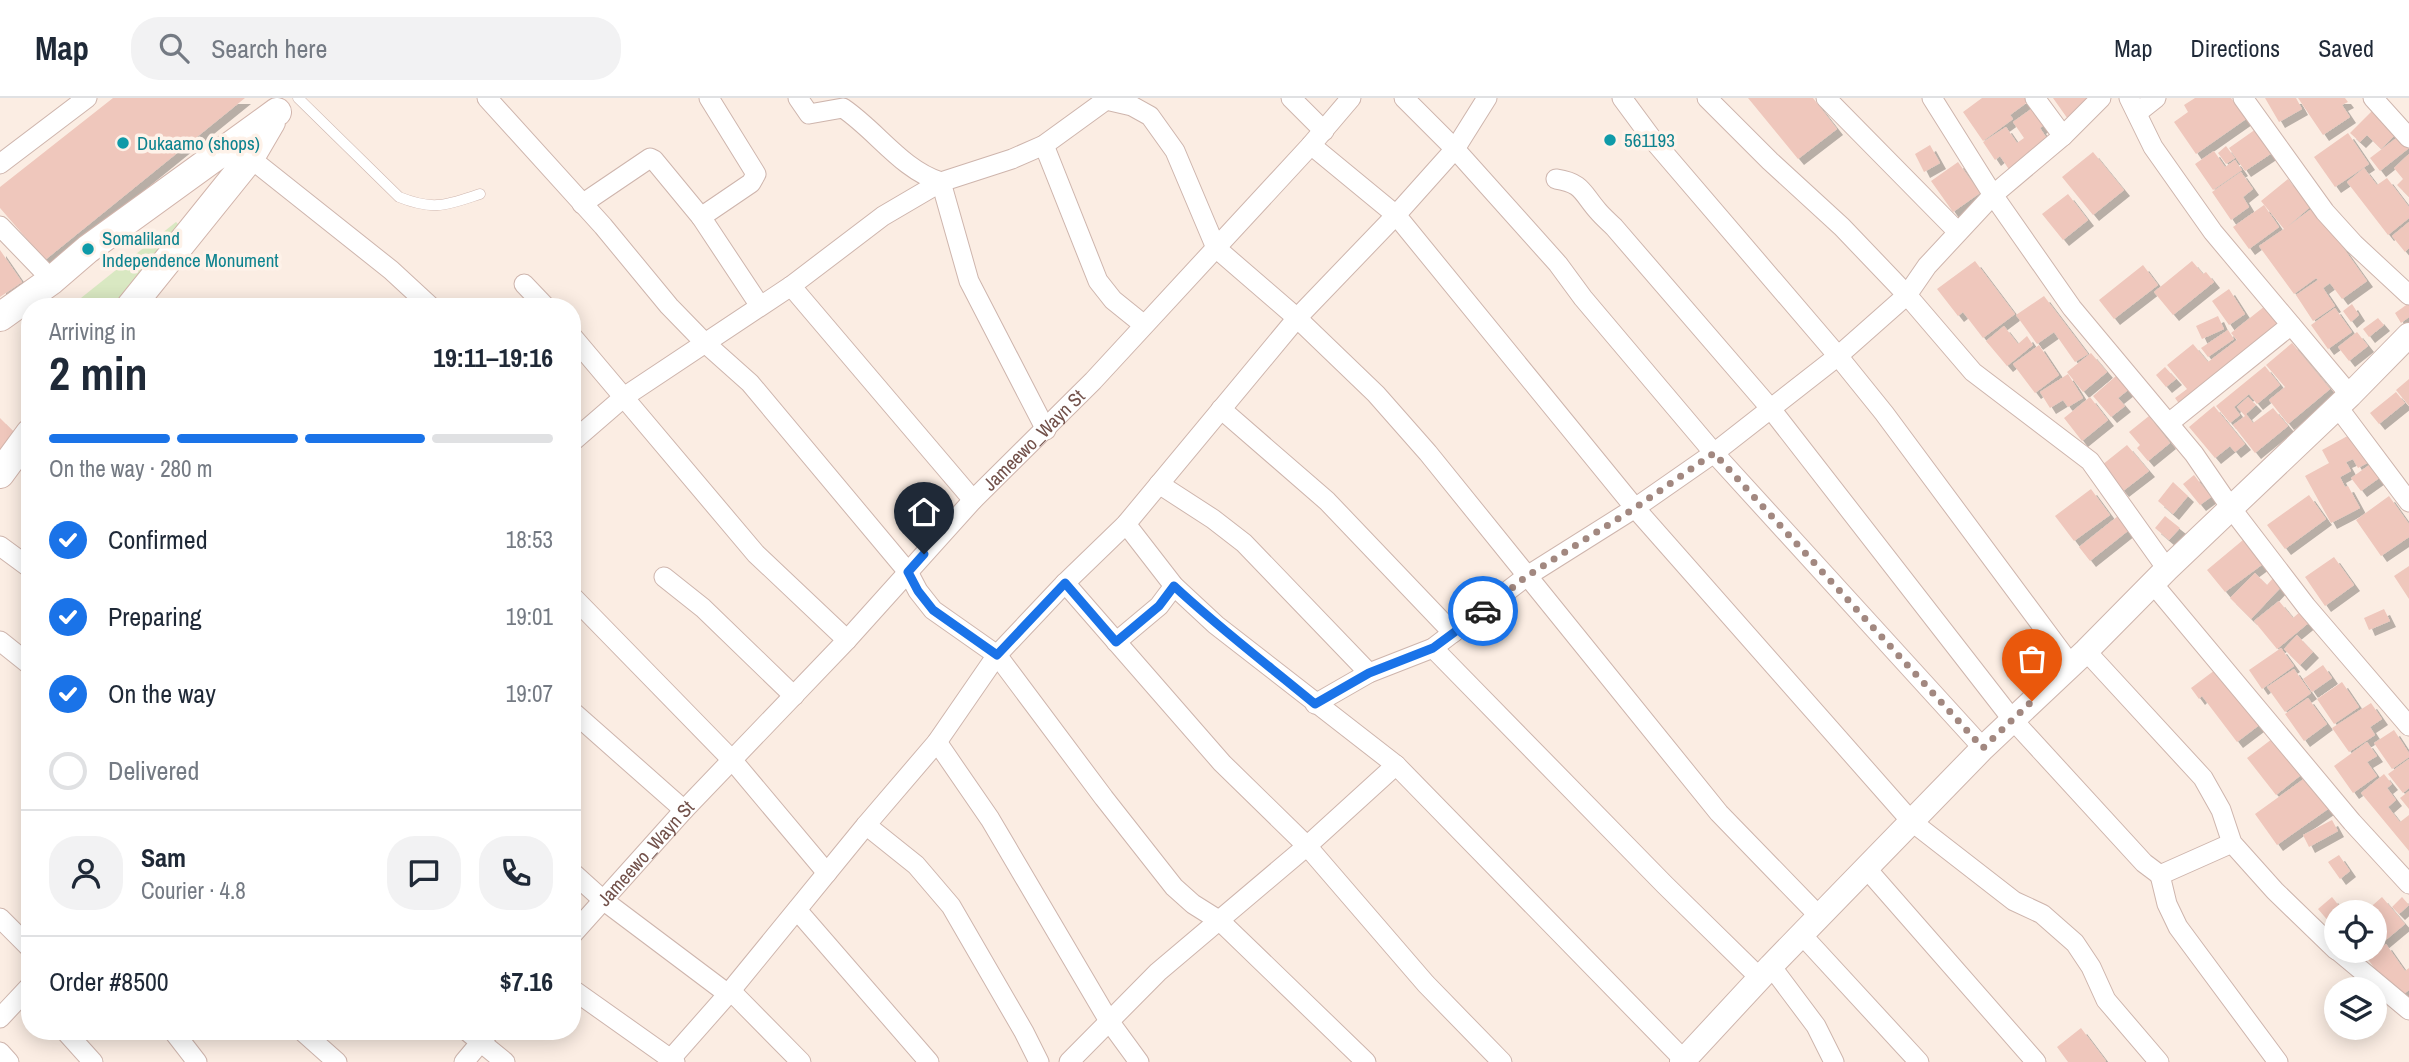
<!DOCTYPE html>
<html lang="en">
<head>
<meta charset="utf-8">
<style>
	:root { --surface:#fff; --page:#f2f2f3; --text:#1f2937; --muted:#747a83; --line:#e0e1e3; --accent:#1a73e8 }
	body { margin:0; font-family:"Archivo Narrow",sans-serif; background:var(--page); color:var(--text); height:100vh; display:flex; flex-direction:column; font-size:26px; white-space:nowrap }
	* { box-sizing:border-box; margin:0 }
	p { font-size:23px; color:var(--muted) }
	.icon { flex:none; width:38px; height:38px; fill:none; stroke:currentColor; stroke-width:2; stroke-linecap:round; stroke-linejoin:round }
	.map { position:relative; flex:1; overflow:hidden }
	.sheet { position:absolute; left:21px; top:200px; width:560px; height:742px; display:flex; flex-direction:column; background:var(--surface); border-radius:28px; box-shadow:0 4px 18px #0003 }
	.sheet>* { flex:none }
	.controls { position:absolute; left:2324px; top:802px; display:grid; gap:14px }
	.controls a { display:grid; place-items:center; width:63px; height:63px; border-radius:50%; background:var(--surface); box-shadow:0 4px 18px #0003; font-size:35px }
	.pin { position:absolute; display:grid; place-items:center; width:60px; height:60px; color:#fff; margin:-72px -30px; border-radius:50% 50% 50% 0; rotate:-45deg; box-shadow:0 0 7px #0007 }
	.pin .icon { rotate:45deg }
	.courier { position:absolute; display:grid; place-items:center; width:70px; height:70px; margin:-35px; border:5px solid #1a73e8; border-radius:50%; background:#fff; color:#222; box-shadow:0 2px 9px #0007 }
	.head em { font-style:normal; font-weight:700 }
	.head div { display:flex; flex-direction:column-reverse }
	.head { display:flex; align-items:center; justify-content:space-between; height:119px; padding:0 28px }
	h1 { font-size:46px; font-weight:700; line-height:52px }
	.bar { display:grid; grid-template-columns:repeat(4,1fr); gap:10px 7px; align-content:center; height:84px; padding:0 28px }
	.bar i { height:9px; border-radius:5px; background:var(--line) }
	.bar .current { background:var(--accent) }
	.bar p { grid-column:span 4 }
	.line { display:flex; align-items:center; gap:18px; padding:0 28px; border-top:2px solid var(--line) }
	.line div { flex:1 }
	.round { display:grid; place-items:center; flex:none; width:74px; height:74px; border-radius:28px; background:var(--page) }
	ol { padding:0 28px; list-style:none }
	li { display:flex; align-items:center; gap:21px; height:77px }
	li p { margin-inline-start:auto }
	li .icon { padding:7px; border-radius:50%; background:var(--accent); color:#fff; stroke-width:4 }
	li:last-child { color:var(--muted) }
	li i { width:38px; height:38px; border:4px solid var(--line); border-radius:50% }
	header { display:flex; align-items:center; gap:42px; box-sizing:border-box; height:98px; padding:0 35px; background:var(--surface); border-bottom:2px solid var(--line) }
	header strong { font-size:33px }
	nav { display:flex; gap:38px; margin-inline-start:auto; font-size:24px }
	.search { width:490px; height:63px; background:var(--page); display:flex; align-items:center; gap:18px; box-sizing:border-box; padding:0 24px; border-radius:28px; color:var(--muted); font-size:26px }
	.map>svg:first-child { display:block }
</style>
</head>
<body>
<header>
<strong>Map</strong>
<div class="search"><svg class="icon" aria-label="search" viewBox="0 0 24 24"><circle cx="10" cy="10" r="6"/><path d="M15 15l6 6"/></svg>Search here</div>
<nav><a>Map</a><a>Directions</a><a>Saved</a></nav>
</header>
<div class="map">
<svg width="2409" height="964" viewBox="0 0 2409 964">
	<defs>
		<filter id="shadow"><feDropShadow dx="6" dy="6" stdDeviation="0" flood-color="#0004"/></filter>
	</defs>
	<rect width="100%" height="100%" fill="#fbede3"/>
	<path fill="#d9e8c2" d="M176,124L184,132L120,208H71Z"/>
	<path fill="#efc7bc" filter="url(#shadow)" d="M113,0H245L45,162L0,110V89Z
		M1748,0H1813L1837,31L1798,61Z
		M1982,0H2027L2029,3L2010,17L2013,21L1983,43L1963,14Z
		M2053,0H2092L2070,24Z
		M2195,0H2231L2246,21L2196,56L2174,24L2188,14L2184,7Z
		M2265,0H2296L2302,11L2279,24Z
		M2298,0H2345L2348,4L2342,7L2350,19L2323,37Z
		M2034,9L2045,26L2040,30L2050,45L2010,73L2000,58L1995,62L1983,44L2006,29L2017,45L2024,40L2013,24Z
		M2373,12L2397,35L2381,51L2367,37L2360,44L2350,35Z
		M2256,31L2272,55L2245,73L2229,50Z
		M2348,35L2369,66L2335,89L2314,59Z
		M2399,38L2409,50L2380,73L2370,60Z
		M1930,47L1940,65L1924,74L1915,56Z
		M2226,48L2235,60L2226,66L2218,55Z
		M2214,53L2225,69L2235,62L2242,72L2213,92L2195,66Z
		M2093,54L2124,92L2093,117L2062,79Z
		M2409,56V99L2397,87L2403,81L2394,70Z
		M1958,64L1980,95L1953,114L1931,83Z
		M2364,70L2377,87L2387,80L2409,109V120L2388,137L2347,84Z
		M2241,74L2253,91L2243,99L2249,109L2231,122L2212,94Z
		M2288,81L2310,109L2287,129L2314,109L2367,183L2342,201L2330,185L2323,190L2335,208L2313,223L2296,197L2318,182L2316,180L2294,196L2259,148L2284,131L2261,103Z
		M2068,96L2088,122L2063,142L2042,116Z
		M2264,107L2279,129L2249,151L2233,129Z
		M2409,124V150L2405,154L2392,138Z
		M0,152L22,184L0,199Z
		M1975,163L2015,216L1983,240L1963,214L1958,218L1937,191Z
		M2192,163L2203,176L2206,174L2214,184L2173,217L2154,194Z
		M2143,167L2158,187L2114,221L2099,202Z
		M2229,191L2245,216L2229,227L2212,203Z
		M2044,198L2088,256L2075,264L2054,234L2037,246L2016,217Z
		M2409,205V219L2401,225L2395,215Z
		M2352,206L2359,217L2351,224L2343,213Z
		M2265,208L2283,231L2183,311L2175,300L2187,291L2167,267L2193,246L2208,264L2237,242L2231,235Z
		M2335,210L2352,234L2328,251L2311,227Z
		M2218,218L2224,231L2202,241L2196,228Z
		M2378,220L2384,227L2369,239L2363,231Z
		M2004,228L2018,246L2027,238L2033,247L2007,268L1986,243Z
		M2228,232L2234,241L2208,259L2201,250Z
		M2357,234L2368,248L2349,263L2338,249Z
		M2292,245L2330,291L2288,326L2269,302L2285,289L2266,267Z
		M2039,247L2059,277L2035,295L2013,266Z
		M2091,255L2107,274L2083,294L2067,274Z
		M2265,268L2280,287L2257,306L2249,296L2234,309L2240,317L2230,325L2216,308Z
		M2165,269L2176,281L2166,289L2156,277Z
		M2068,276L2083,300L2068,309L2063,302L2050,310L2040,294Z
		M2116,278L2128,292L2118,300L2125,308L2111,319L2093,298Z
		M2409,281V308L2396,292Z
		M2396,294L2405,305L2379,326L2370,315Z
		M2090,299L2108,322L2082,343L2064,320Z
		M2248,299L2256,307L2246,316L2253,325L2273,310L2288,328L2255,355L2233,327L2245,318L2237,309Z
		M2214,308L2245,346L2235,354L2230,348L2215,360L2189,329Z
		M2149,318L2170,345L2148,363L2137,350L2140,347L2129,334Z
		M0,320L14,334L0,352Z
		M2353,335L2369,364L2358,370L2353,361L2346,364L2351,373L2340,379L2345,389L2348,388L2360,410L2331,425L2305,378L2329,365L2322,352Z
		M2127,347L2149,373L2123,393L2102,367Z
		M2372,365L2382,378L2361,393L2351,380Z
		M2194,377L2211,399L2200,407L2183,386Z
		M2173,384L2188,398L2173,416L2158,403Z
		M2091,391L2110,417L2074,443L2055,418Z
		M2309,397L2326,421L2285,451L2267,427Z
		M2389,398L2409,426V439L2381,458L2356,422Z
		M2118,418L2129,432L2090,463L2079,449Z
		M2165,418L2180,430L2169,442L2155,430Z
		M2243,442L2263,466L2225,494L2207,472Z
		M2334,459L2354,487L2325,508L2305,479Z
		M2409,468V501L2394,478Z
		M2255,475L2267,487L2274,479L2283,487L2251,521L2230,500Z
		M2279,503L2293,520L2302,512L2311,523L2277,551L2254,523Z
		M2384,511L2390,523L2369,532L2364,520Z
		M2297,537L2313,554L2300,567L2284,551Z
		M2281,550L2294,568L2262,591L2249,572Z
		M2323,567L2332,580L2312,594L2303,581Z
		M2219,569L2262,625L2237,644L2202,598L2199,601L2191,590Z
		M2294,571L2311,595L2285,614L2267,589Z
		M2342,584L2359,609L2334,626L2317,601Z
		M2308,600L2327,626L2304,643L2285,616Z
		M2371,605L2382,621L2370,629L2375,637L2349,654L2332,630Z
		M2394,632L2409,655V659L2392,671L2374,645Z
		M2272,641L2301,677L2276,697L2247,660Z
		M2367,644L2377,658L2367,664L2377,678L2353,695L2334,668Z
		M2409,661V690L2403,695L2388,676Z
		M2384,676L2392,686L2387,690L2396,702L2388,709L2400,724L2409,717V753L2361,695Z
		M2305,680L2328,711L2277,747L2255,716Z
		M2409,693V711L2400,700Z
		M2332,722L2338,733L2309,749L2303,737Z
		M2339,757L2350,773L2340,781L2328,764Z
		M2332,799L2344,814H2336V832L2318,811Z
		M2382,799L2405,826L2375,851V833L2384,825L2377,816L2375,818V814H2365Z
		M2402,799L2409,807L2399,816L2392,809Z
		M2386,846L2405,873L2409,870V892L2397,901L2367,860Z
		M2081,930L2106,963L2105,964H2068L2057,949Z"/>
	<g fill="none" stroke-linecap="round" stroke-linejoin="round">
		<g stroke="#ceb5ad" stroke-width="11">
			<path id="service" d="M298,0L399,99C434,113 446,107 480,96"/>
		</g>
		<g stroke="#ceb5ad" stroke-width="21">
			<g id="minor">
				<path d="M487,0L603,128L669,208L704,244L750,285L908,474L918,493L933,512L997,557L1104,700L1174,789L1193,806L1220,823L1366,964"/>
				<path d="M798,0L809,16L843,10C878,34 901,71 941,84L969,183L1046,332"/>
				<path d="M1291,0L1324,33"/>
				<path d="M1404,0L1455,51L1558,166L1583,200L1714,355L1983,650"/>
				<path d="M1622,0L1653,42L1838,258L1884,315L2071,567"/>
				<path d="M1707,0L1770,63L1842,129L1907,197L1973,274L2090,363L2167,471"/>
				<path d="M1826,0L1958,134"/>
				<path d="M1932,0L1993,97L2072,210L2194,356L2231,410L2306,508L2409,628"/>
				<path d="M2035,0L2063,38"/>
				<path d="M2129,0L2153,49L2213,134L2350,297"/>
				<path d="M2243,0L2325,114L2354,146L2409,197"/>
				<path d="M2373,0L2409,40"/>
				<path d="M2137,15L2156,0"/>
				<path d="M1044,47L1098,183L1113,202L1144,227"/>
				<path d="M1311,47L1396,117L1635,410L1911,723L2014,803L2042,816L2075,845L2091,869L2106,902L2159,964"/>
				<path d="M250,60L391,172L430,208"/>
				<path d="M0,66L87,0"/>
				<path d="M1556,81C1583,85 1582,95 1598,113C1603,119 1609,124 1614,129L1771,311L2012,621L2144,765L2160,777L2232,745"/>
				<path d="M582,106L650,60L654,62L701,119L751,85L756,76L709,0"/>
				<path d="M701,119L760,208"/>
				<path d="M0,128L52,182"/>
				<path d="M524,186L545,208"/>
				<path d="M791,188L973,402"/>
				<path d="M572,238L756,456L847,542"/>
				<path d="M2337,308L2409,404"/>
				<path d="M1221,311L1327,403L1453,535"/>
				<path d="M2169,325L2291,227"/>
				<path d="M572,344L624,299L791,188L883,118L941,84L1012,61L1044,47L1106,2L1132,8L1150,18L1175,53L1216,150L1297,220L1376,296L1428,355L1719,715L1820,819"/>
				<path d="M1159,386L1213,421L1244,445L1369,575"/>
				<path d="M1126,426L1174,488L1216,527L1396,667L1686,964"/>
				<path d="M0,448L30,470"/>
				<path d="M664,479L703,510L794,598"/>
				<path d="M1065,485L1222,665L1307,748L1426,886L1502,964"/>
				<path d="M2154,487L2352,724L2409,786"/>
				<path d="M572,498L733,663L827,775"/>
				<path d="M0,543L30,567"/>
				<path d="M1116,544L1159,508L1174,488"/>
				<path d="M1433,550L1665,787L1761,881"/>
				<path d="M2086,553L2203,680L2221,712L2232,745L2275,793L2336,852"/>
				<path d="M1315,606L1369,575L1433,550L1527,478L1635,410L1714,355L1838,258L1907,197L1927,168L1993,97L2063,38L2101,0"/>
				<path d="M572,613L684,712"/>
				<path d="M937,644L990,721L1109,923L1139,964"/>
				<path d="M866,727L916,767L951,808L1024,934L1039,964"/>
				<path d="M1866,770L2036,964"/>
				<path d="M572,774L603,802L728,896"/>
				<path d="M2160,777L2167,806L2178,829L2278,964"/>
				<path d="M797,812L929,964"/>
				<path d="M0,820L30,850"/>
				<path id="s1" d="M572,837L684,712L847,542L973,402L1093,283L1311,47L1351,0"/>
				<path d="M1802,837L1919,964"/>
				<path d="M2337,852L2409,912"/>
				<path d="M1771,868L1816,928L1834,964"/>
				<path d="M572,891L675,964"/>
				<path d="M731,893L801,964"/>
				<path d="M0,920L30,888"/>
				<path d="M65,933L93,964"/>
				<path d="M173,933L197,964"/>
				<path d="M302,933L337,964"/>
				<path d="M467,933L505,964"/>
				<path d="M0,954L9,964"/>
				<path d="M464,964L490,933"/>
				<path d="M668,964L728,896L866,727L937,644L997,557L1065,485L1126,426L1297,220L1396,117L1455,51L1487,0"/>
				<path d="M1069,964L1158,874L1307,748L1396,667"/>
			</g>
		</g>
		<g stroke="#ceb5ad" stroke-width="26">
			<path id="tertiary" d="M1682,964L1771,868L1983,650L2086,553L2167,471L2350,297L2409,237"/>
		</g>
		<g stroke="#d1b4ab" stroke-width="30">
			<path id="secondary" d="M131,208L250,60L271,24
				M0,219L52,182L88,151L277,14
				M0,376L30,335"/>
		</g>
		<use href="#service" stroke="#fff" stroke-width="10"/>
		<use href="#minor" stroke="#fff" stroke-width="19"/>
		<use href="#tertiary" stroke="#fff" stroke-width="24"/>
		<use href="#secondary" stroke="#fff" stroke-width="28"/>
	</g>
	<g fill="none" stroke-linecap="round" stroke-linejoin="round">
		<path stroke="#a28880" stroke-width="7" stroke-dasharray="0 12.6" d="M1483,513L1527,478L1635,410L1714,355L1983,650L2032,603"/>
		<path stroke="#1a73e8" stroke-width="9" d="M924,456L908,474L918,493L933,512L997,557L1065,485L1116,544L1159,508L1174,488C1219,530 1268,567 1315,606L1369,575L1433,550L1483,513"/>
	</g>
	<g fill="#0f9aa8" stroke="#fef2e9" stroke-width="2.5">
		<circle cx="1610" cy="42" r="7"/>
		<circle cx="123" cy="45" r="7"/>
		<circle cx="88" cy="151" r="7"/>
	</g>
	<g text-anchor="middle" stroke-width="7" stroke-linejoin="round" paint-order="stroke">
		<g font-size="19" fill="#0d838f" stroke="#fef2e9" text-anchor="start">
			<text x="1624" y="49">561193</text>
			<text x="137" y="52">Dukaamo (shops)</text>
			<text x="102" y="147">Somaliland<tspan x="102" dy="22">Independence Monument</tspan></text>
		</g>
		<g font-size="19" fill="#72514a" stroke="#fef2e9">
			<text dy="7" stroke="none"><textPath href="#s1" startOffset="677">Jameewo_Wayn St</textPath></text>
			<text dy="7" stroke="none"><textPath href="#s1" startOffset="110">Jameewo_Wayn St</textPath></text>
		</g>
	</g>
</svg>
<div class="controls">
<a><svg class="icon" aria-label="locate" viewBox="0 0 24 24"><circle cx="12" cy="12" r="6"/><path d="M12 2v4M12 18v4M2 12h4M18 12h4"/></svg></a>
<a><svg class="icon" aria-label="layers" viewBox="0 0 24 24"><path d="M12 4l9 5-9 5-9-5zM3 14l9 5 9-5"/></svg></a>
</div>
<div class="pin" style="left:2032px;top:603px;background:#ea580c"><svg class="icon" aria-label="bag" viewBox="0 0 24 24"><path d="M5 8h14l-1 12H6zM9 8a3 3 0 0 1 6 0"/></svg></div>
<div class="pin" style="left:924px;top:456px;background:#1f2937"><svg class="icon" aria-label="home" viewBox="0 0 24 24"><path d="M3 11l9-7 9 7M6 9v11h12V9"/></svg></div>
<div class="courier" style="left:1483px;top:513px"><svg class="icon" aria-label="car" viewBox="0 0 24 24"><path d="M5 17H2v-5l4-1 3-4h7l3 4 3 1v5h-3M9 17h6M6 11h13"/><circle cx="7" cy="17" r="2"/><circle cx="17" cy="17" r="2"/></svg></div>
<section class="sheet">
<div class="head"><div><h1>2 min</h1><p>Arriving in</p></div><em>19:11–19:16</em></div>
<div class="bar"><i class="current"></i><i class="current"></i><i class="current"></i><i></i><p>On the way · 280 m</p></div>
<ol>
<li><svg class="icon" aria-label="check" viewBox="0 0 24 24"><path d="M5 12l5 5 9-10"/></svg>Confirmed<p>18:53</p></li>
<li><svg class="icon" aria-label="check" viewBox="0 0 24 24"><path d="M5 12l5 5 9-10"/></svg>Preparing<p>19:01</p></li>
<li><svg class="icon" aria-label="check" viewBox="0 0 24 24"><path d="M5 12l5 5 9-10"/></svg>On the way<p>19:07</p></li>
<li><i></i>Delivered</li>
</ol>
<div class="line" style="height:126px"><a class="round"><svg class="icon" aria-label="person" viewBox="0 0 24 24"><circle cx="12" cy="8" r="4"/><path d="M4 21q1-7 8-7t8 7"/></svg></a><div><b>Sam</b><p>Courier · 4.8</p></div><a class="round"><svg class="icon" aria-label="chat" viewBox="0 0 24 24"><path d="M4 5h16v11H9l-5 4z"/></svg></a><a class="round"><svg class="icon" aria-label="phone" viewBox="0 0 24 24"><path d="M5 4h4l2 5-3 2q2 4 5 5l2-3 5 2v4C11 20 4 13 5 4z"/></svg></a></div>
<div class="line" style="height:91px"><div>Order #8500</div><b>$7.16</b></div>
</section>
</div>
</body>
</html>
